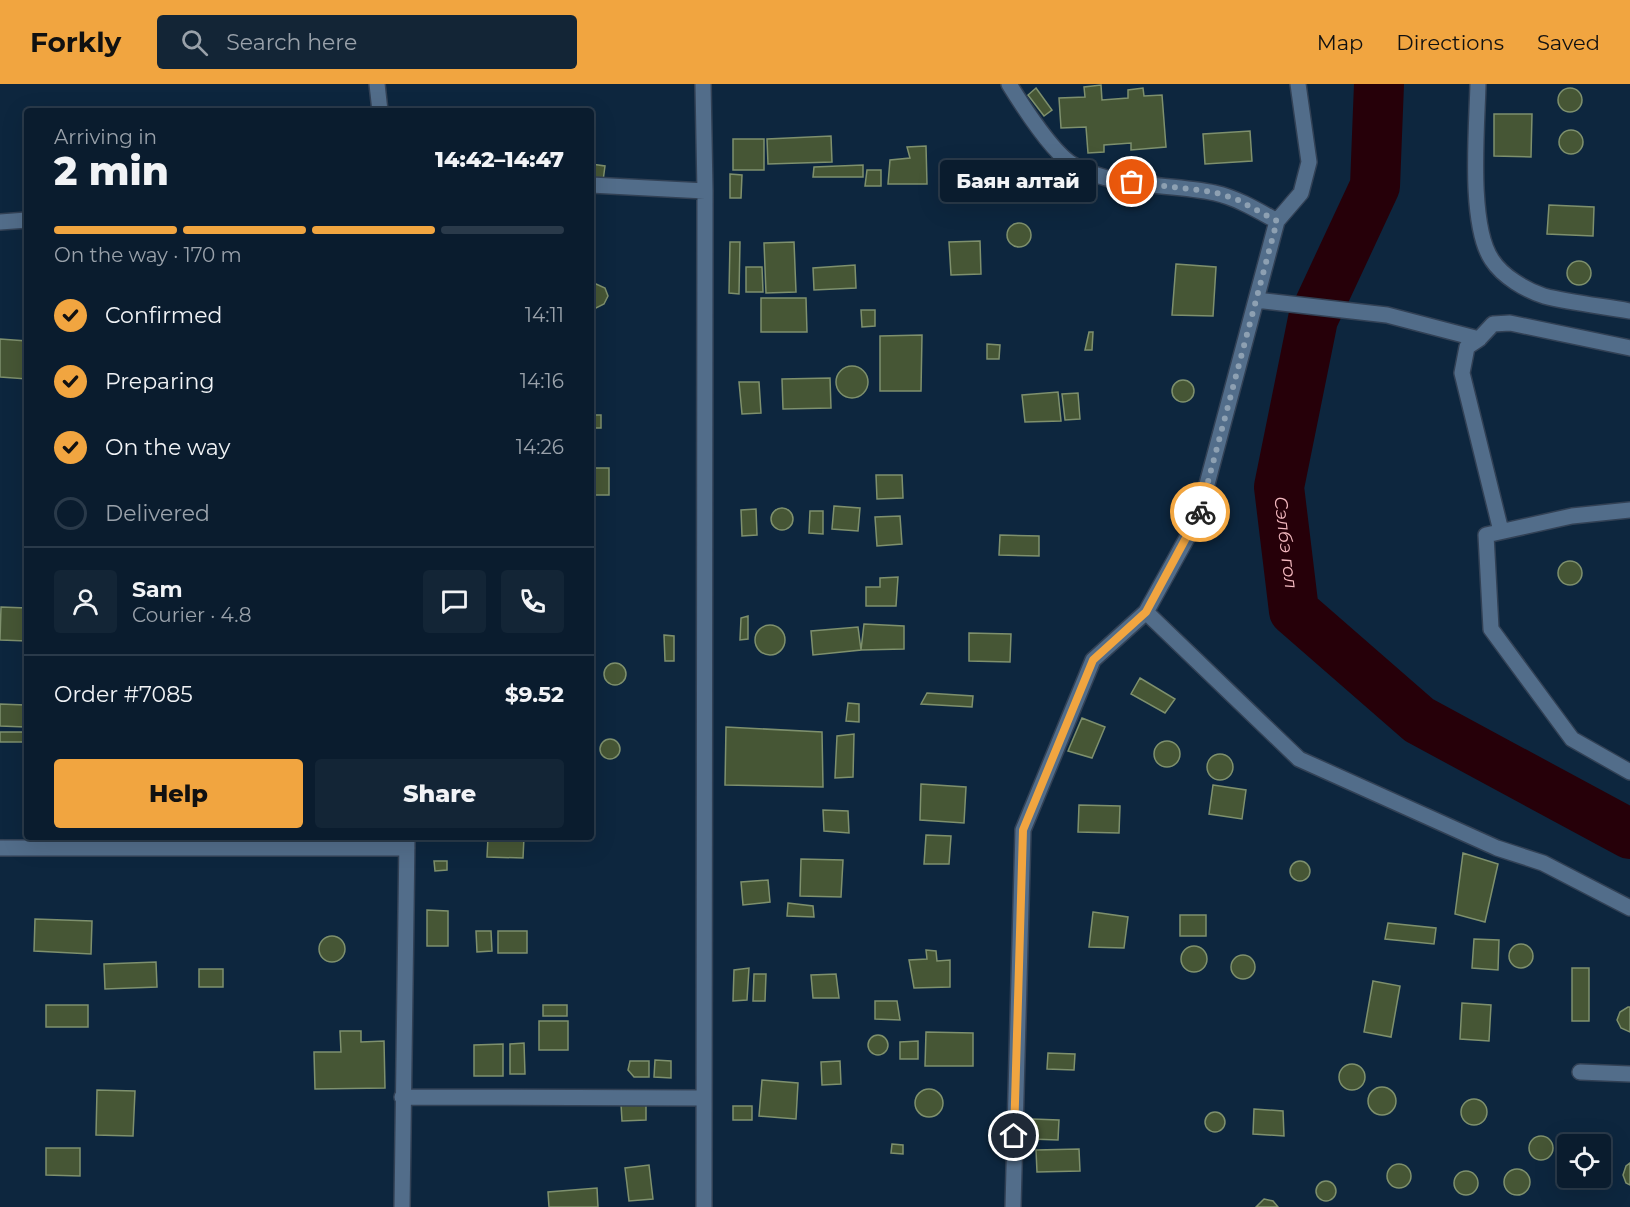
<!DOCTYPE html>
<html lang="en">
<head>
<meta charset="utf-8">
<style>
	:root { --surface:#0a1c2e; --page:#132536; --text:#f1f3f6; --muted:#99a1aa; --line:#2a3a4a; --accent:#f1a540 }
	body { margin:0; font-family:Montserrat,sans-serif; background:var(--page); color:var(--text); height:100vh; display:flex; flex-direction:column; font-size:22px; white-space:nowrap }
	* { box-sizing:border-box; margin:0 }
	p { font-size:20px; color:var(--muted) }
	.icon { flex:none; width:33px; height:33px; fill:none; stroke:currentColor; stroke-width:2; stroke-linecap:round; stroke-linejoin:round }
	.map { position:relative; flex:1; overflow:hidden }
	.details { position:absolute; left:24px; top:24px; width:570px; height:732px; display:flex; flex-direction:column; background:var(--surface); border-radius:6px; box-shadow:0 6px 24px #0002,0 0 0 2px var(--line) }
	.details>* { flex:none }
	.tools { position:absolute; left:1557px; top:1050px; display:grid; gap:12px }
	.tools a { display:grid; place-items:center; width:54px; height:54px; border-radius:6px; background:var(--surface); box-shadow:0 6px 24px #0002,0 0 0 2px var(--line); font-size:30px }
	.pin { position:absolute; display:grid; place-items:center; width:51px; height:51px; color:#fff; margin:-26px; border:3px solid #fff; border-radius:50%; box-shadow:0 2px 6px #0007 }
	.courier { position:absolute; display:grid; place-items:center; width:60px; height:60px; margin:-30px; border:4px solid #f1a540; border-radius:50%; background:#fff; color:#222; box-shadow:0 2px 8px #0007 }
	.bubble { position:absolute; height:42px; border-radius:6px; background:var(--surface); box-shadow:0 6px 24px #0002,0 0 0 2px var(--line); font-size:20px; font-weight:800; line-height:42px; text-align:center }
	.overview em { font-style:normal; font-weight:800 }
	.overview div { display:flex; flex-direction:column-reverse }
	.overview { display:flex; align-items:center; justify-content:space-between; height:102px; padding:0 30px }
	h1 { font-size:39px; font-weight:800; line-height:45px }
	.bar { display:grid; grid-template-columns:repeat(4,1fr); gap:9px 6px; align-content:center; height:72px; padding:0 30px }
	.bar i { height:8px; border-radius:4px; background:var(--line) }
	.bar .current { background:var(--accent) }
	.bar p { grid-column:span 4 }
	.line { display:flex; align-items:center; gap:15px; padding:0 30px; border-top:2px solid var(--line) }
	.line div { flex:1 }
	.round { display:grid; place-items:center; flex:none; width:63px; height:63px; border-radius:6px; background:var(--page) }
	ol { padding:0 30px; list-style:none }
	li { display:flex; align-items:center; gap:18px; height:66px }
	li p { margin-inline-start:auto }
	li .icon { padding:6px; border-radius:50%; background:var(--accent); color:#111; stroke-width:4 }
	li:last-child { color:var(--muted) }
	li i { width:33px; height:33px; border:3px solid var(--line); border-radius:50% }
	.cta { display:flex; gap:12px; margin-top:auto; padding:12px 30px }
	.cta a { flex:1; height:69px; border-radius:6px; background:var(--accent); color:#111; font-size:24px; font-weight:800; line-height:69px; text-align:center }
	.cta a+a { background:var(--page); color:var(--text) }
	header { display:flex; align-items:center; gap:36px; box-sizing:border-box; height:84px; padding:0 30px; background:var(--accent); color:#111 }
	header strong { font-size:28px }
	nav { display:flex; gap:33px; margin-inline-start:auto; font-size:21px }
	.search { width:420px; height:54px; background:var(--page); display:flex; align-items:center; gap:15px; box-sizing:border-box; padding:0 21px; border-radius:6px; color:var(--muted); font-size:22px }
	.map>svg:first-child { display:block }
</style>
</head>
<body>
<header>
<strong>Forkly</strong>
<div class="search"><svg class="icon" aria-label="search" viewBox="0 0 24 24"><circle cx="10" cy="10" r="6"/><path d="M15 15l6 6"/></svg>Search here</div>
<nav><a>Map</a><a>Directions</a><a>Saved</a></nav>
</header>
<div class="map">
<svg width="1630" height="1123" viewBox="0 0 1630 1123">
	<rect width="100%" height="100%" fill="#0d263e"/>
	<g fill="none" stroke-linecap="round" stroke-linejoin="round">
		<path stroke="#260009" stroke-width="50" id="s1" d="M1379,0L1375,102L1313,235L1279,403L1294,527L1419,636L1630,750"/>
	</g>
	<path fill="#465635" stroke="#7e906d" stroke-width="1.5" d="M1101,1L1102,16L1128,14V6L1143,4L1144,12L1162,11L1166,63L1131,66V59L1104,61V68L1088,69L1086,43L1061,44L1059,14L1085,13L1084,3Z
		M1558 16a12 12 0 1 1 24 0a12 12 0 1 1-24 0Z
		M1036,4L1052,26L1044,32L1028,11Z
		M1494,30H1532L1531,73L1494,72Z
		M1559 58a12 12 0 1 1 24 0a12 12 0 1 1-24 0Z
		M1250,47L1252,77L1205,80L1203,50Z
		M831,52L832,78L768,80L767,55Z
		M733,55H764V86H733Z
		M926,62L927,100H888L890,76L910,74L907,63Z
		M591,80L605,82L603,97L591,96Z
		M863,81V93H813L814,83Z
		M867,86H881V102H865Z
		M730,90L742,91L741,114H730Z
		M981,105V113L952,116L951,107Z
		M1549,121L1594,123L1593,152L1547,150Z
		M1007 151a12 12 0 1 1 24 0a12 12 0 1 1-24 0Z
		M980,157L981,190L951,191L949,158Z
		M730,158H740L739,210L729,209Z
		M794,158L796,208L766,209L764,159Z
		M1567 189a12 12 0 1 1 24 0a12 12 0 1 1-24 0Z
		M1176,180L1216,183L1213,232L1172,231Z
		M855,181L856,204L814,206L813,184Z
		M746,183H762L763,208H746Z
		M596,200L605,204L608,212L604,220L596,224L591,223V201Z
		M761,214H806L807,248H761Z
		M861,226H875V242L862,243Z
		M1089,248H1093L1092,266H1085Z
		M922,251L921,307H880V252Z
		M0,255L27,257V295L0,293Z
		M987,260L1000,261L999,275H987Z
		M836 298a16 16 0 1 1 32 0a16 16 0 1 1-32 0Z
		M830,294L831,324L783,325L782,295Z
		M1172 307a11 11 0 1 1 22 0a11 11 0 1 1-22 0Z
		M739,298H759L761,329L742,330Z
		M1058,308L1061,337L1025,338L1022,311Z
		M1078,309L1080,335L1065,336L1062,310Z
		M591,331H601V344H591Z
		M591,384H609V411H591Z
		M876,391H902L903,414L877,415Z
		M834,422L860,424L858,447L832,445Z
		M771 435a11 11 0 1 1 22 0a11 11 0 1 1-22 0Z
		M756,425L757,451L742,452L741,426Z
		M810,427H823V450L809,449Z
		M900,432L902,460L877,462L875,433Z
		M1000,451L1039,452V472L999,471Z
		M1558 489a12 12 0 1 1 24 0a12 12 0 1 1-24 0Z
		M898,493L896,522H866V503H880V494Z
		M1,523L27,524V557L0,556Z
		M748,532V555L740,556L741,534Z
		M864,540L904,542V565L861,566Z
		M755 556a15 15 0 1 1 30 0a15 15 0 1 1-30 0Z
		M858,543L861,566L813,571L811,547Z
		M969,549L1011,550L1010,578L969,577Z
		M664,551L674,552V577H665Z
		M604 590a11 11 0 1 1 22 0a11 11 0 1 1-22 0Z
		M1140,594L1175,615L1165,629L1131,610Z
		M927,609L973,612L972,623L921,620Z
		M848,619L859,620V638L846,637Z
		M0,620L25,621V643L0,642Z
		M1082,634L1105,643L1092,674L1068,667Z
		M726,643L822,648L823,703L725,701Z
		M0,648H27V658H0Z
		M854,650L853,693L835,694L837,652Z
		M600 665a10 10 0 1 1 20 0a10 10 0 1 1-20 0Z
		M1154 670a13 13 0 1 1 26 0a13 13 0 1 1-26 0Z
		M1207 683a13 13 0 1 1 26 0a13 13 0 1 1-26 0Z
		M921,700L966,703L964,739L920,736Z
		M1213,701L1246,706L1242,735L1209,730Z
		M1079,721L1120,722L1119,749L1078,748Z
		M823,726L848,727L849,749L824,747Z
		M926,751L951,752L949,780H924Z
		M488,753H524L523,774L487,773Z
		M1463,769L1498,780L1485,838L1455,830Z
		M801,775L843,776L841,813L800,812Z
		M434,777H447V786L435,787Z
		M1290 787a10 10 0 1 1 20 0a10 10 0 1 1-20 0Z
		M768,796L770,818L743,821L741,798Z
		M788,819L813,822L814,833L787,832Z
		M427,826L448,827V862H427Z
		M1093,828L1128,833L1124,864L1089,863Z
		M1180,831H1206V852H1180Z
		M35,835L92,837L91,870L34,867Z
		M1388,839L1436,844L1434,860L1385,855Z
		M476,847H491L492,867L477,868Z
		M498,847H527V869H498Z
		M319 865a13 13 0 1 1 26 0a13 13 0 1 1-26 0Z
		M1474,855L1499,856L1498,886L1472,884Z
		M1509 872a12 12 0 1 1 24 0a12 12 0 1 1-24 0Z
		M1181 875a13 13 0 1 1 26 0a13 13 0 1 1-26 0Z
		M926,866L936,867L937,877L950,876V903L914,904L909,876L927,875Z
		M1231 883a12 12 0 1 1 24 0a12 12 0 1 1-24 0Z
		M156,878L157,903L105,905L104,880Z
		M749,884L747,916L733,917L734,886Z
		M1572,884H1589V937H1572Z
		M199,885H223V903H199Z
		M754,890H766L765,917H753Z
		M836,890L839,914H813L811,891Z
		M1373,897L1400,902L1391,953L1364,948Z
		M875,917H897L900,936L875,935Z
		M1462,919L1491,921L1489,957L1460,955Z
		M46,921H88V943H46Z
		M543,921H567V932H543Z
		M1628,923H1630V948L1621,944L1617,936L1620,928Z
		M539,937H568V966H539Z
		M340,947H361V958L384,957L385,1004L315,1005L314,968H341Z
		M926,948L973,949V982H925Z
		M868 961a10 10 0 1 1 20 0a10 10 0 1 1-20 0Z
		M918,957V975H900V958Z
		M524,959L525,990H510V960Z
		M503,960V992H474V961Z
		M1048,969L1075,970L1074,986L1047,985Z
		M655,976L671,977V994L654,993Z
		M630,977H649V993H634L628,986Z
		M840,977L841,1000L822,1001L821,978Z
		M1339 993a13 13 0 1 1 26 0a13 13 0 1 1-26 0Z
		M762,996L798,999L796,1035L759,1032Z
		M1368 1017a14 14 0 1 1 28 0a14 14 0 1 1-28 0Z
		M915 1019a14 14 0 1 1 28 0a14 14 0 1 1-28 0Z
		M97,1006L135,1007L133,1052L96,1051Z
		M1461 1028a13 13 0 1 1 26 0a13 13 0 1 1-26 0Z
		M646,1019V1036L622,1037L621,1020Z
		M733,1022H752V1036H733Z
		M1254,1025L1283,1027L1284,1052L1253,1050Z
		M1205 1038a10 10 0 1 1 20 0a10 10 0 1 1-20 0Z
		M1032,1035L1059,1036L1058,1056L1031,1055Z
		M1529 1064a12 12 0 1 1 24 0a12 12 0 1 1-24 0Z
		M892,1060L903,1061V1070L891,1069Z
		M46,1064H80V1092L46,1091Z
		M1079,1065L1080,1087L1037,1088L1036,1066Z
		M1630,1079V1101L1626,1099L1623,1091L1626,1082Z
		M1387 1092a12 12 0 1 1 24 0a12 12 0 1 1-24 0Z
		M649,1081L653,1115L629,1117L625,1084Z
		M1504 1098a13 13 0 1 1 26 0a13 13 0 1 1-26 0Z
		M1454 1099a12 12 0 1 1 24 0a12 12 0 1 1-24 0Z
		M1572,1094H1594L1589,1099L1583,1101L1578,1100Z
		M1316 1107a10 10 0 1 1 20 0a10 10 0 1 1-20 0Z
		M597,1104L598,1123H549L548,1108Z
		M1264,1115L1273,1117L1278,1123H1256Z"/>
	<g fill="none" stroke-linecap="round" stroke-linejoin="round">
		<g stroke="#324155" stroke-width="18">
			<path id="street" d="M377,0L380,27
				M703,0L705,107L704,1123
				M1009,0C1022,21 1054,71 1075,82C1118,105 1169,99 1215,109C1237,114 1257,126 1277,137L1198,434L1146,528L1093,576L1023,746L1013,1123
				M1478,0C1477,43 1468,141 1492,176C1503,193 1526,206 1544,212C1572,219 1602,222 1630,227
				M591,101L705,107
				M1277,137L1301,109L1309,78L1298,0
				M0,138L27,136
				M1256,216L1387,231L1479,255
				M1630,426L1572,432L1486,451L1491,545L1572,655L1630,688
				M1501,447L1462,289L1467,263L1479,255L1493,240L1510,239L1630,264
				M1146,528L1299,675L1497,764L1543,779L1630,824
				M0,764H407
				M1580,988L1630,990
				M402,1013L704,1014
				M402,1123L407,753"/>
		</g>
		<use href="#street" stroke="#526d8a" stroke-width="15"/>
	</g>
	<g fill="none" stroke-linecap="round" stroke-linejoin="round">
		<path stroke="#8da0b2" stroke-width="6" stroke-dasharray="0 10.8" d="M1132,98L1214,108L1236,115L1277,137L1200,428"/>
		<path stroke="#f1a540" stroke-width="8" d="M1014,1052L1023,746L1093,576L1146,528L1200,428"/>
	</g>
	<g text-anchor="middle" stroke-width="6" stroke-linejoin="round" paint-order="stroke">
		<g font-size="18" font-style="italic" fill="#f4b9c0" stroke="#041c34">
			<text dy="6" stroke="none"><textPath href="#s1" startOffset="476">Сэлбэ гол</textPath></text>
		</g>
	</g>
</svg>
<div class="tools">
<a><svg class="icon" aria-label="locate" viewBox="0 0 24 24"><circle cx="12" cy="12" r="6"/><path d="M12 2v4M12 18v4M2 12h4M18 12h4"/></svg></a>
</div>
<div class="pin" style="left:1132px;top:98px;background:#ea580c"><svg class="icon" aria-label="bag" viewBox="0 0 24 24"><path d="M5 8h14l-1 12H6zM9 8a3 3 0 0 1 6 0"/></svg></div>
<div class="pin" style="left:1014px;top:1052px;background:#1f2937"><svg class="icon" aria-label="home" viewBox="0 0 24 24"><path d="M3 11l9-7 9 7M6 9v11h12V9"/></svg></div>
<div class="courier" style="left:1200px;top:428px"><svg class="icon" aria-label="bike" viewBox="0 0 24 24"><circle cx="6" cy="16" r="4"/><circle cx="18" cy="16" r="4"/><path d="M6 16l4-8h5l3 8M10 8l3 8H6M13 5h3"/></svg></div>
<div class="bubble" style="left:940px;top:76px;width:156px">Баян алтай</div>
<section class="details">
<div class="overview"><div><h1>2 min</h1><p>Arriving in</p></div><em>14:42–14:47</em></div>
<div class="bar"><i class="current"></i><i class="current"></i><i class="current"></i><i></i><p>On the way · 170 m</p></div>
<ol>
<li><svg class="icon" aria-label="check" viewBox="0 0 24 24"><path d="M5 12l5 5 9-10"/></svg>Confirmed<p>14:11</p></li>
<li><svg class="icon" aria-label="check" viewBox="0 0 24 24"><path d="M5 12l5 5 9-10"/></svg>Preparing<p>14:16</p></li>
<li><svg class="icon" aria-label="check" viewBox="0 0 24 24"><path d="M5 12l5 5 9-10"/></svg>On the way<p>14:26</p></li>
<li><i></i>Delivered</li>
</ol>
<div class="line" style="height:108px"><a class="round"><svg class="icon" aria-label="person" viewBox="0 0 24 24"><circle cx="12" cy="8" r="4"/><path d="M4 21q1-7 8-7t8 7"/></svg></a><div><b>Sam</b><p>Courier · 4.8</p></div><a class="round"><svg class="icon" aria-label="chat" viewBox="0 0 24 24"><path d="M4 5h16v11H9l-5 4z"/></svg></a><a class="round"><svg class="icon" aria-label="phone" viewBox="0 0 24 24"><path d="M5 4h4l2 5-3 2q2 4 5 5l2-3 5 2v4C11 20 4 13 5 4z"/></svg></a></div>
<div class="line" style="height:78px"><div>Order #7085</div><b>$9.52</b></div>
<div class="cta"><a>Help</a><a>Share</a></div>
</section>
</div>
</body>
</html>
